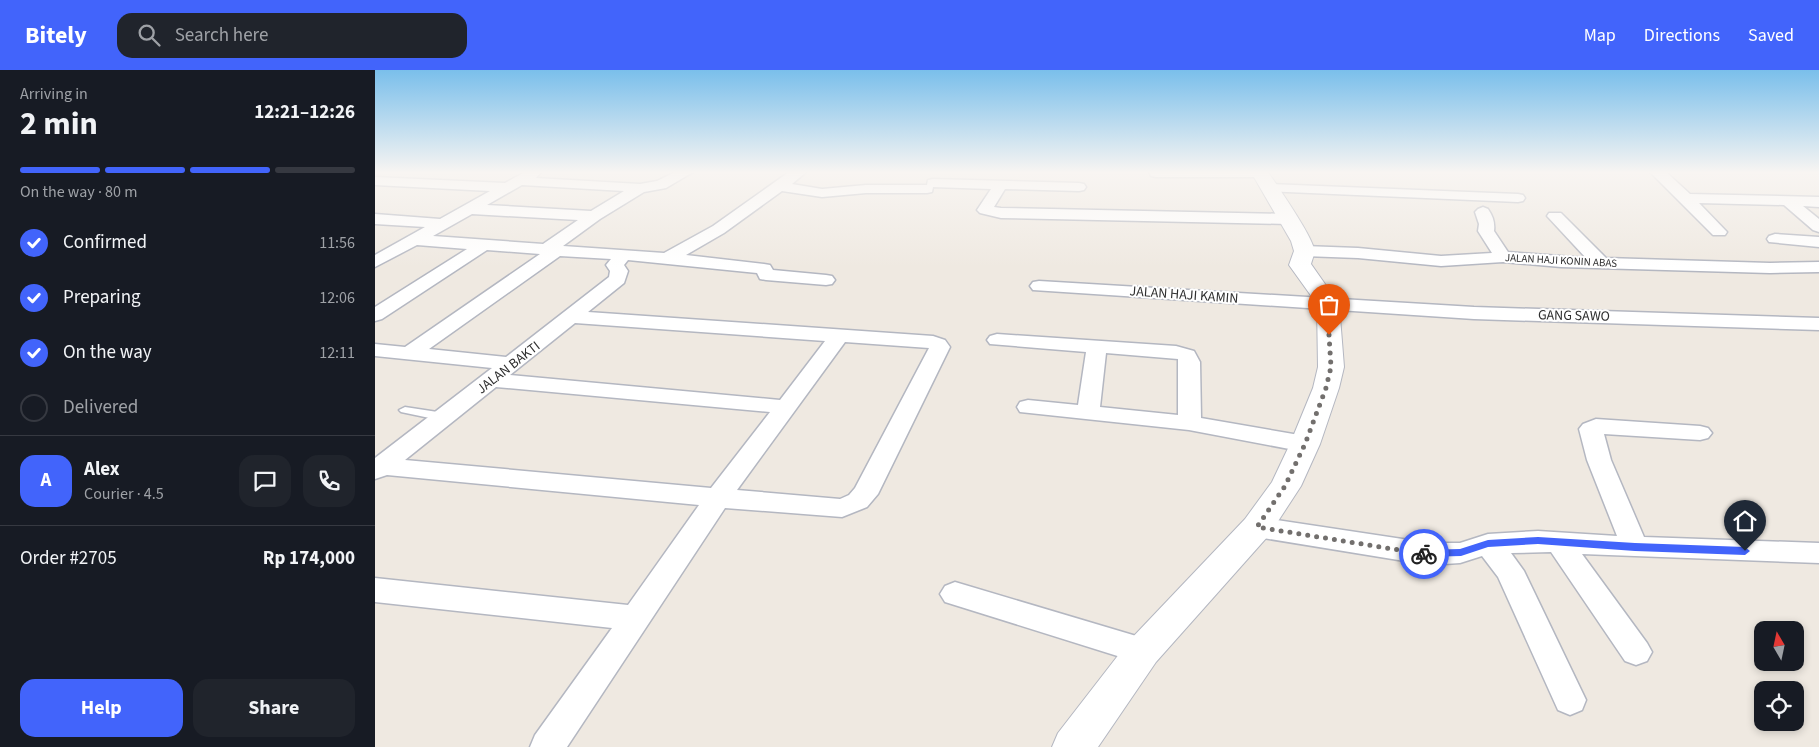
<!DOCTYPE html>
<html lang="en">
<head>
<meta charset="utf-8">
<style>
	:root { --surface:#171b24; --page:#20242c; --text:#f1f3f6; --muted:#9ea1a6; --line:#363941; --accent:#4264fb }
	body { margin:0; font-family:"Source Sans 3",sans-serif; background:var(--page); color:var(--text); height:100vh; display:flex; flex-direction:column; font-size:19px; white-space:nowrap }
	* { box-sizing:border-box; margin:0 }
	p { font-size:16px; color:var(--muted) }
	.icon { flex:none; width:28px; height:28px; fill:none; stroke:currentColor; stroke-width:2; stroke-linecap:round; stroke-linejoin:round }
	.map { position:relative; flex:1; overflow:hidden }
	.drawer { display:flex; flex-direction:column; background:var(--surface); width:375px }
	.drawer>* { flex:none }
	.needle { width:32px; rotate:351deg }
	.tools { position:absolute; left:1379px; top:551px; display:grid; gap:10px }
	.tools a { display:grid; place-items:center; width:50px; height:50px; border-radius:10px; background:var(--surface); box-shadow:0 2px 8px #0003; font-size:25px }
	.pin { position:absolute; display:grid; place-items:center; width:42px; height:42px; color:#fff; margin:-51px -21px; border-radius:50% 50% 50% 0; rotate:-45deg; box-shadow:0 0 5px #0007 }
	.pin .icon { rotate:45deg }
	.courier { position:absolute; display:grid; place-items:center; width:50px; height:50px; margin:-25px; border:4px solid #4264fb; border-radius:50%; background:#fff; color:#222; box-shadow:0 1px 6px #0007 }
	.overview em { font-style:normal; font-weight:700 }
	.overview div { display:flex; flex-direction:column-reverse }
	.overview { display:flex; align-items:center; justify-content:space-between; height:85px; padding:0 20px }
	h1 { font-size:32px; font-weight:700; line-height:38px }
	.bar { display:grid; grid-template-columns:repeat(4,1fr); gap:8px 5px; align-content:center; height:60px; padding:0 20px }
	.bar i { height:6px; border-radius:4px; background:var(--line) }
	.bar .active { background:var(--accent) }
	.bar p { grid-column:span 4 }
	.line { display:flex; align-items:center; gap:12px; padding:0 20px; border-top:1px solid var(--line) }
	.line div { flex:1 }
	.round { display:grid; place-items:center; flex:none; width:52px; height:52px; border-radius:15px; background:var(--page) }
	ol { padding:0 20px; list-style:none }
	li { display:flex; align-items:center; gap:15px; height:55px }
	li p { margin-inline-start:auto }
	li .icon { padding:5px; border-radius:50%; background:var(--accent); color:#fff; stroke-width:4 }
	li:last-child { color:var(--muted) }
	li i { width:28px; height:28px; border:2px solid var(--line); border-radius:50% }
	.button { display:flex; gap:10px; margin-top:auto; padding:10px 20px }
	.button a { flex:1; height:58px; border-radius:15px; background:var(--accent); color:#fff; font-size:20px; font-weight:700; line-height:58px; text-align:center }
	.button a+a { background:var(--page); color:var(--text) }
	header { display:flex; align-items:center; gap:30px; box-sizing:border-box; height:70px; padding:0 25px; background:var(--accent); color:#fff }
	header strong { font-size:24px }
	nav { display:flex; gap:28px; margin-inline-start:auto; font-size:18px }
	.search { width:350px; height:45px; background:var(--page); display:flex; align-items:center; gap:12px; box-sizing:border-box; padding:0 18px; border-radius:15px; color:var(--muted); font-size:19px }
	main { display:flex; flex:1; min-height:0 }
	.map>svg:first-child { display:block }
</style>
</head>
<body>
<header>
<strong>Bitely</strong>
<div class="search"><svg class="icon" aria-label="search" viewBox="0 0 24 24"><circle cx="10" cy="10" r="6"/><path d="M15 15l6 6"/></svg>Search here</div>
<nav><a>Map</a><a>Directions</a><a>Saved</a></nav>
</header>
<main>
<section class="drawer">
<div class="overview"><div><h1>2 min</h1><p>Arriving in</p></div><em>12:21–12:26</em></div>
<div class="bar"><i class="active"></i><i class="active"></i><i class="active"></i><i></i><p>On the way · 80 m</p></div>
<ol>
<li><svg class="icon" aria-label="check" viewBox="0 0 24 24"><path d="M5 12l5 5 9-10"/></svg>Confirmed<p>11:56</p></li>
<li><svg class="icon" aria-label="check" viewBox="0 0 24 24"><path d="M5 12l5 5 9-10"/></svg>Preparing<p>12:06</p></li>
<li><svg class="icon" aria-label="check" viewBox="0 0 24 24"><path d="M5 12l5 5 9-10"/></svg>On the way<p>12:11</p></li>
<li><i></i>Delivered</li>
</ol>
<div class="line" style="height:90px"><b class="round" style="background:var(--accent);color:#fff">A</b><div><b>Alex</b><p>Courier · 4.5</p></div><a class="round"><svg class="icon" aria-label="chat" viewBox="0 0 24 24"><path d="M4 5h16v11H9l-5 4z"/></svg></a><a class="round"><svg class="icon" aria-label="phone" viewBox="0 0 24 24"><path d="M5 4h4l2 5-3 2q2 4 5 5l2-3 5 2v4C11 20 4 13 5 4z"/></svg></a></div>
<div class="line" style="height:65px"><div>Order #2705</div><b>Rp 174,000</b></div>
<div class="button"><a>Help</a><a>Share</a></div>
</section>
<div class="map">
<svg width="1444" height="677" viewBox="0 0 1444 677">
	<rect width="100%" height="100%" fill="#efe9e1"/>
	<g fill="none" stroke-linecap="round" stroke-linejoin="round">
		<g stroke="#b4b7c1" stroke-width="3">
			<path id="lane" d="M30,337L69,343L75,347L69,351L26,342L24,340Z"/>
		</g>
		<g stroke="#b4b7c1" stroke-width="3">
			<path id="street" d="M150,102H166L161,108L265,114L282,111L300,102H318L291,118L269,122L225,149L188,176L289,183L338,156L414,102H431L417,114L447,119L491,115H552L553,110L558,109L704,113L709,114L711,117L709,120L704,121L630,119L619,137L626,138L913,144L919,146L921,149L919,152L913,154L626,148L605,143L602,140L616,119L558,117L557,122L552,123H491L447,127L407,121L349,163L311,185L389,194L395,195L398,200L451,205L457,206L460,210L457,214L451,215L391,210L385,209L382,203L253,190L249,195L253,201L249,213L213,242L558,266L570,270L575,277L503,424L492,437L467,447L350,438L192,677H155L160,665L237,558L0,532V508L253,535L324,435L12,405L0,409V388L117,298L0,286V274L30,277L165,184L112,180L7,249L0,251V237L92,179L42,175L0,197V185L50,157L0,154V144L65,149L115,121L0,115V107L130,113ZM147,115L249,121L216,141L112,135ZM97,144L203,150L168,174L58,166ZM185,186L236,189L231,195L235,201L234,207L131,287L54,279ZM200,253L450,271L405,330L135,305ZM470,272L554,278L480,418L474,425L465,429L362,420ZM121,317L395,342L336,418L30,390Z
				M774,102H891V103L884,107H781L776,106Z
				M1275,102H1291L1315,124L1444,127V137L1428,136L1444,149V162L1438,160L1409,135L1324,133L1352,162L1350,165H1338Z
				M895,114L1143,124L1148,125L1150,128L1148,131L1143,132L890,121L888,118L890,115Z
				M1108,137L1113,139C1118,146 1120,153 1119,161L1133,182L1211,188L1172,146L1174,143H1186L1231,188L1395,193L1444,192V202L1395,203L1186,197L1128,192L1066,196L983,188L929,186L923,185L921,181L923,177L929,176L983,178L1066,186L1117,183L1103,161L1104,154L1100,142L1103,139Z
				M1400,164L1444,167V177L1394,172L1392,169L1394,166Z
				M664,211L1099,237L1444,248V260L1099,249L658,220L655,216L658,212Z
				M622,264L801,276L819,281L825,292L826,348L930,366L938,369L942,374L938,379L930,382L814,360L645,342L642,337L645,332L653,330L703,335L711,282L615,274L612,270L615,266ZM731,283L803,289V345L725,337Z
				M1221,349L1325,356L1333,358L1337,363L1333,368L1325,370L1229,364L1236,390L1269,467L1444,473V493L1207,484L1272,573L1277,582L1272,591L1261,595L1250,591L1176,482L1136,483L1149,501L1211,630L1207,640L1195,645L1183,640L1123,507L1107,486L1085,493L1054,495L882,467L873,464L869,457L873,450L882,447L1054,473H1085L1113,464L1163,461L1242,466L1212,390L1204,359L1208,354Z
				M580,512L768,568L779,572L784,581L779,590L768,594L570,532L565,524L570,516Z"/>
		</g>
		<g stroke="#b4b7c1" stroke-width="2">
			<path id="secondary" d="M876,102H893C903,117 936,164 939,179C940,184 937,190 936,194L964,234L969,297L964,318L945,374L926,416L894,465L781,592L723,677H677L683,663L755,570L870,449L897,412L915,374L938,318L943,297L942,234L914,195L919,181L916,171Z"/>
		</g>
		<use href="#lane" fill="#fff" fill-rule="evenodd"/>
		<use href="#street" fill="#fff" fill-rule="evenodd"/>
		<use href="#secondary" fill="#fff" fill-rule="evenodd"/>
	</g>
	<linearGradient id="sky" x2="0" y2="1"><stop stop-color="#7abfeb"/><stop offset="0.52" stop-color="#f8f5f2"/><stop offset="1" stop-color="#f8f5f2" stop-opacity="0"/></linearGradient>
	<rect width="1444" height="197" fill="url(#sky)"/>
	<path fill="#4264fb" d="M1163,467L1260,473L1370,477L1375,481L1370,485L1260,481L1163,474L1113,477L1086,486L1049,487L1044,484L1049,480L1085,479L1113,470Z"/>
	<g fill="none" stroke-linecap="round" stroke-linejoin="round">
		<path stroke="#726f6d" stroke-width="5" stroke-dasharray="0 9" d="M954,265L956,297L951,318L930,374L910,416L882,457L1049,484"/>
	</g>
	<g text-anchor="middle" stroke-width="4" stroke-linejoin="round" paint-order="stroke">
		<g font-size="11" fill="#2e2e2e" stroke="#fff">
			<text transform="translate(1186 190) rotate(3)" y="4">JALAN HAJI KONIN ABAS</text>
		</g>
		<g font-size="14" fill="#2e2e2e" stroke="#fff">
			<text transform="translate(809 224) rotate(4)" y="5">JALAN HAJI KAMIN</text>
			<text transform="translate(1199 245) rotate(1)" y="5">GANG SAWO</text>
			<text transform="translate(133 297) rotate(-38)" y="5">JALAN BAKTI</text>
		</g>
	</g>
</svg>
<div class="tools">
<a><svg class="needle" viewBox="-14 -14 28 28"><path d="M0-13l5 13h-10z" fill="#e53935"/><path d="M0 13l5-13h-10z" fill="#9ea1a6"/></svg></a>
<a><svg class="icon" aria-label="locate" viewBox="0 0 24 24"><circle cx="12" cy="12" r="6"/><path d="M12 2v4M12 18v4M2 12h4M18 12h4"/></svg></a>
</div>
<div class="pin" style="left:954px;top:265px;background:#ea580c"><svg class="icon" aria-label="bag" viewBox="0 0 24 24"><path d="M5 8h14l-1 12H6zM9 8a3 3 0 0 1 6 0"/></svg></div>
<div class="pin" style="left:1370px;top:481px;background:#1f2937"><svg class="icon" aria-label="home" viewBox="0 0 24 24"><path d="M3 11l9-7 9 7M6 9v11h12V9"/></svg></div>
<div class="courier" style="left:1049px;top:484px"><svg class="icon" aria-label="bike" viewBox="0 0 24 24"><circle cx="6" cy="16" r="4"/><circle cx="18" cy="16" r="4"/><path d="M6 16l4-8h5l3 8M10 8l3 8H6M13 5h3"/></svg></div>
</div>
</main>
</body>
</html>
